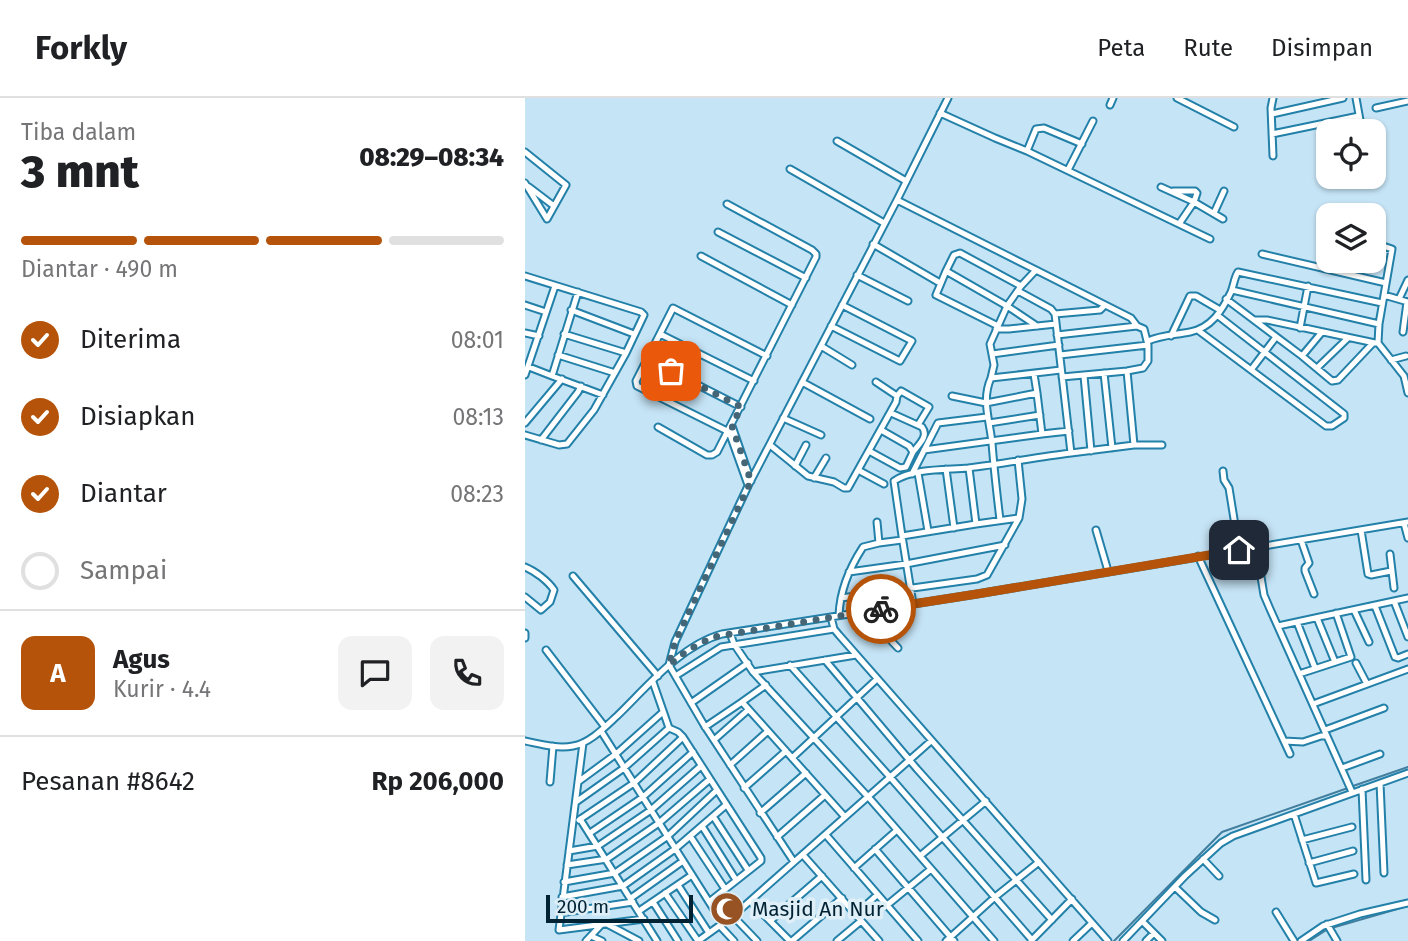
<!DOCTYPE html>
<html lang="id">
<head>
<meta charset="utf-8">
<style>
	:root { --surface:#fff; --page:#f2f2f2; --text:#202124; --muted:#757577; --line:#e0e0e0; --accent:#b45309 }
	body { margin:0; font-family:"Fira Sans",sans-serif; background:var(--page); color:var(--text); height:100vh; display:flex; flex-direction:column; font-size:26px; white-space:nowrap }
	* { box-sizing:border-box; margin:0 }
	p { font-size:23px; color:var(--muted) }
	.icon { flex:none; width:38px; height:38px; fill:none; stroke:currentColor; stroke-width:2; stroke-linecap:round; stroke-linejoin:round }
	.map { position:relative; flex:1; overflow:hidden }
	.side { display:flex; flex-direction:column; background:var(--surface); width:525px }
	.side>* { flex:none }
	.fabs { position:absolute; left:791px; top:21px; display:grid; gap:14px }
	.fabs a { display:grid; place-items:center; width:70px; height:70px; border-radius:14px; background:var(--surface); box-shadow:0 2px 5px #0004; font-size:35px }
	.scale { position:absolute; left:21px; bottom:18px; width:147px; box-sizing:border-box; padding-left:7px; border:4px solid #023; border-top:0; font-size:19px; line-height:24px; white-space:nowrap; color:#023; -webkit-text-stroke:5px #dfeff8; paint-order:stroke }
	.pin { position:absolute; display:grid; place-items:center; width:60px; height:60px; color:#fff; margin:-30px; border-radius:14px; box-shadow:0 4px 10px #0006 }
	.courier { position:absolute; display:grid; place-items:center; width:70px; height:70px; margin:-35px; border:5px solid #b45309; border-radius:50%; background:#fff; color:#222; box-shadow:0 2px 9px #0007 }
	.summary em { font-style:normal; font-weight:800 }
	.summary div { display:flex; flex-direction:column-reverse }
	.summary { display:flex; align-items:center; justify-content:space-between; height:119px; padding:0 21px }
	h1 { font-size:46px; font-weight:800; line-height:52px }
	.bar { display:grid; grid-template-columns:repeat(4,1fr); gap:10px 7px; align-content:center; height:84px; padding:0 21px }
	.bar i { height:9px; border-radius:5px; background:var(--line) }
	.bar .selected { background:var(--accent) }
	.bar p { grid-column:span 4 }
	.line { display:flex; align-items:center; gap:18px; padding:0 21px; border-top:2px solid var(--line) }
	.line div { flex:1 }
	.round { display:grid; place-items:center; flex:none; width:74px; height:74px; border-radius:14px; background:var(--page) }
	ol { padding:0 21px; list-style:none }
	li { display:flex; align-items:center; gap:21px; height:77px }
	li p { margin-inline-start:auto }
	li .icon { padding:7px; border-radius:50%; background:var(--accent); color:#fff; stroke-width:4 }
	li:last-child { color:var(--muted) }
	li i { width:38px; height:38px; border:4px solid var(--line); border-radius:50% }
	header { display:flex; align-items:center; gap:42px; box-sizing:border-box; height:98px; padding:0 35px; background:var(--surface); border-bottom:2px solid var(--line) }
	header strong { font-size:33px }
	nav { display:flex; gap:38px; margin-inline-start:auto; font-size:24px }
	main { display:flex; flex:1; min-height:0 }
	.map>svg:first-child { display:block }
</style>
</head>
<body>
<header>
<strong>Forkly</strong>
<nav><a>Peta</a><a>Rute</a><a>Disimpan</a></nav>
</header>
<main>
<section class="side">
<div class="summary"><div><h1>3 mnt</h1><p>Tiba dalam</p></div><em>08:29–08:34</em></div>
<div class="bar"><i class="selected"></i><i class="selected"></i><i class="selected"></i><i></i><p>Diantar · 490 m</p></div>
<ol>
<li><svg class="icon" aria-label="check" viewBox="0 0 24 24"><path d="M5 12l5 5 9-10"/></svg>Diterima<p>08:01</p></li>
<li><svg class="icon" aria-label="check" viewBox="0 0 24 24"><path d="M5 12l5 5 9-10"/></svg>Disiapkan<p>08:13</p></li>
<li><svg class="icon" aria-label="check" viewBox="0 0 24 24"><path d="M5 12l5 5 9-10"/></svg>Diantar<p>08:23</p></li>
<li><i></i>Sampai</li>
</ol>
<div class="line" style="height:126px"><b class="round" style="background:var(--accent);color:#fff">A</b><div><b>Agus</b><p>Kurir · 4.4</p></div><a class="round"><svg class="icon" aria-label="chat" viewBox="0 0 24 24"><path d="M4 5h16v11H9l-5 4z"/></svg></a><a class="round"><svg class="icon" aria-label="phone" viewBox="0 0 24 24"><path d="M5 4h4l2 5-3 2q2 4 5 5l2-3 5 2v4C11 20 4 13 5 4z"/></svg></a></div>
<div class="line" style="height:91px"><div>Pesanan #8642</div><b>Rp 206,000</b></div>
</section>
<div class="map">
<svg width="883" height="843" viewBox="0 0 883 843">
	<rect width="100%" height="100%" fill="#c5e4f6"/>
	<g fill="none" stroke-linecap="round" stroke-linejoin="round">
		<path stroke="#427e9d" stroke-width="2" d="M828,688L883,669
			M589,843L697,734L823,690
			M784,843L803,831L883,808"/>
		<g stroke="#2380a8" stroke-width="9">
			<path id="minor" d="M652,0L709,29
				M748,0L746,10L748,58
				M831,0L837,33
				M585,7L588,0
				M851,10L883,3
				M415,15L470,40L502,53L685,141
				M747,16L818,0
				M747,36L834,18
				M312,43L381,83
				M502,53L511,31L519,30L557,46
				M0,54L41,87L22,121L0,85
				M265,71L359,125
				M543,72L568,23
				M4,89L29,108
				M636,89L669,104L698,121
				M648,93H670L672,95L669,104L654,126
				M372,102L511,172L496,188L482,208L512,228
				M689,115L699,93
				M193,134L281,180
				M849,145L867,151L854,226L853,245L879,278L883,295
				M348,146L415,185
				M737,156L861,185
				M176,158L267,207
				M511,172L606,220L612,228L532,237
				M421,173L429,157L435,155L496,188
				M332,177L383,203
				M0,178L116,214L119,217L101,255L69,312L42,346L34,347L0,337
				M707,192L854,226
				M53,194L27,278L78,297
				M859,197L883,204
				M701,201L777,258L807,283L813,282L848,245
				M874,201L883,182
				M0,207L21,214
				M46,212L109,236
				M530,216L575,212L580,207
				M730,222H742L850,245
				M306,228L375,263L387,243L317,207
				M775,230L783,188
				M471,231H484L531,226
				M674,233L801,328H807L819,320V316L692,217
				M878,234L882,204
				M0,235L14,238
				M39,236L101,255
				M135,236L229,283
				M646,238L665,198H671L695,212
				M623,243C636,237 650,237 665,234C686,230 697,213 706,194C709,187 709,180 713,174L857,205
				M296,248L327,267
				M467,256L534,247
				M33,257L90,275
				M535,257L623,247L619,231L612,228
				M777,258L797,234
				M122,261L216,309
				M866,262L881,258
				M4,269L27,278
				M792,270L823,240
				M726,272L751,239
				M579,275L587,350
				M509,276L512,295
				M0,277L30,188
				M559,278L566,353
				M537,279L602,273L618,270L623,263V247
				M466,280L469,267L465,246L482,208L421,173L411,197L473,228
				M277,284L345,321
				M372,298L376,293L404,309L393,327
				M366,315L397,329C404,338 394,346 388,354
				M258,320L296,337
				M0,325L37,281
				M464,325L515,317
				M207,328L226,383
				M133,329L182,357H187L192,354L291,159V156L287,152L202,106
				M517,336L544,333
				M16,342L53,294L56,288
				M245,347L283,378L309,384L319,390H323L371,304L372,298L351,284
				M609,347H637
				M399,352L517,336L512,295L461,305L427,298
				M344,353L375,370L381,369L388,354L384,348L356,332
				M546,355L609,347L602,273
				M270,368L281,347
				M444,370L451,426
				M421,371L429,430
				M333,372L359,386
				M698,373L699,382L704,390L714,452
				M393,375L403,433
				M387,376L413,325L462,319
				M289,380L301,360
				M223,387L204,334L112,288L111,283L148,210L242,258
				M475,422C472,397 469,371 467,345C465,323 456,302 466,280L536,272
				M352,424L354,445
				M879,425L883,440
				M571,432L583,473
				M836,432L843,476L846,477L866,473
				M377,438L369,383C389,370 420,372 443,370C478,366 512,359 546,355L530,216L526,211L493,193
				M776,442L784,465L780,470V473L789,496
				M731,449L739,497L745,511L827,694
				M865,456L869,490
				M673,458L765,656
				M0,469C10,473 23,483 29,492L25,504L16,512L0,499
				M324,474L381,466L480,447
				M48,478L133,578
				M316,500L452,481L462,477L494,420L497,401L493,362
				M869,503L883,539
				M388,506L377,438L451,426L494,420
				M850,508L870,559L873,560L883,556
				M829,512L844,544
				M338,513L373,550
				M314,517C315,493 325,469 338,449L354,445L377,442
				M306,519L309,531L314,537L583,843
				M792,520L810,564
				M772,524L790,570
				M753,528L883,500
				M0,535V540
				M205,535L209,546L228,574L346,702L469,843
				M21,552L80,629
				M300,562L392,671L527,822
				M831,565L842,586
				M265,567L365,679L507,842
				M228,574L331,557
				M774,576L826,559L811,515
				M152,577L196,549L309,531
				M128,584L144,630L153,634L158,639L236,760V763L184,804
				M241,587L217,604L320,719
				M166,605L223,565
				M788,606L883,571
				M180,629L217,604
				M800,632L859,610
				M76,633L198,826
				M189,642L223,612
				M0,643C15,646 32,651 48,648C65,645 80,629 92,618C121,590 156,547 197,536L452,496L883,424
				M759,643L778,644L796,638H802
				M58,645L34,832L119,821
				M267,660L352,581
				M205,667L243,633
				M817,670L855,656
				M25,684L28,648
				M53,684L91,656L138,614
				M855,685L859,775
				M219,690L261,653
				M837,691L841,782
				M51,704L99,670L144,630
				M235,715L281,675
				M769,716L791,785L829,776
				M188,718L223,772
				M55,721L132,843
				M54,722L109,685L158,639
				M177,728L211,782
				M65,735L118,699L168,654
				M301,737L393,843
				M165,738L200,791
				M252,739L300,697
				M777,742L827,729
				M350,751L429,843
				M44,753L73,748L126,712L176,668
				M278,757L354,843
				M395,758L461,703
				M678,761L694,778
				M269,764L179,627L144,567L150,544L223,388L372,102L423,0
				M784,765L828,753
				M42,767L82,761L134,725L185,681
				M329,770L372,732
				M39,784L90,775L143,738L192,692
				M153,787L184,835
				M650,789L676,814L690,822
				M140,795L173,843
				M37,799L98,788L150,751L201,707
				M106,800L158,763
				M225,803L265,843
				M128,804L153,843
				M361,808L406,771
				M114,813L167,777
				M751,814L769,843
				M35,815L108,804
				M331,816L352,797
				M208,818L232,843
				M245,823L297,778
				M617,823L637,843
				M82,826L114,843
				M802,826L812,843
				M195,828L209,843
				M66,838L77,843
				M61,843L76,827
				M173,843L208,818L406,643
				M267,843L317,800
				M312,843L336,823
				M421,843L470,799L514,764
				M506,843L547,801
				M548,843L567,825
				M598,843L660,778L696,745L708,738L883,675
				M621,843L629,835
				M776,843L798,828L835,816L883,805"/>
		</g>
		<use href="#minor" stroke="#fff" stroke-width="5"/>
	</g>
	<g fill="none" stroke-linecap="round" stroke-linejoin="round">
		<path stroke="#456677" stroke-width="7" stroke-dasharray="0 12.6" d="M146,273L216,309L207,328L226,383L150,544L144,567L163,552L188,539L356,511"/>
		<path stroke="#b45309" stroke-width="9" d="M356,511L452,496L714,452"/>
	</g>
	<defs>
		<g id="mosque-disc" transform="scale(1.75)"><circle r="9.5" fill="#975324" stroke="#dfeff8"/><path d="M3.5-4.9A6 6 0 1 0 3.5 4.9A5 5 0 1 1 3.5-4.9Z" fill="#fff"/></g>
	</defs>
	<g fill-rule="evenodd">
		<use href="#mosque-disc" x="202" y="811"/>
	</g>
	<g text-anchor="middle" stroke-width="7" stroke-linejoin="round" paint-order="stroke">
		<g font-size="21" fill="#023" stroke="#dfeff8" text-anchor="start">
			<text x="227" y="818">Masjid An Nur</text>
		</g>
	</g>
</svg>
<div class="fabs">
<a><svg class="icon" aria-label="locate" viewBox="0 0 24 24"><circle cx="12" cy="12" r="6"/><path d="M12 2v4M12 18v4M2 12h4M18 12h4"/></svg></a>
<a><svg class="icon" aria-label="layers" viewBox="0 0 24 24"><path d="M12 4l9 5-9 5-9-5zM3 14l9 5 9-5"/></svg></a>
</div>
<div class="scale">200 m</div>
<div class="pin" style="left:146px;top:273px;background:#ea580c"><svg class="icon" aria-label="bag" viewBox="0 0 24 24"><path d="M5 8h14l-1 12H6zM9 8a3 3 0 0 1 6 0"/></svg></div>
<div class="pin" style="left:714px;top:452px;background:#1f2937"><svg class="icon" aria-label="home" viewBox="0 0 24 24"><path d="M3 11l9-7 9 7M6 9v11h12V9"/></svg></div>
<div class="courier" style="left:356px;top:511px"><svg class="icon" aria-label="bike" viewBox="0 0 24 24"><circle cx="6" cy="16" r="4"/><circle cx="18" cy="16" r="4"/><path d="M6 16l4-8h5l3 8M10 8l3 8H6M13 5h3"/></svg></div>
</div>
</main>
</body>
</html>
